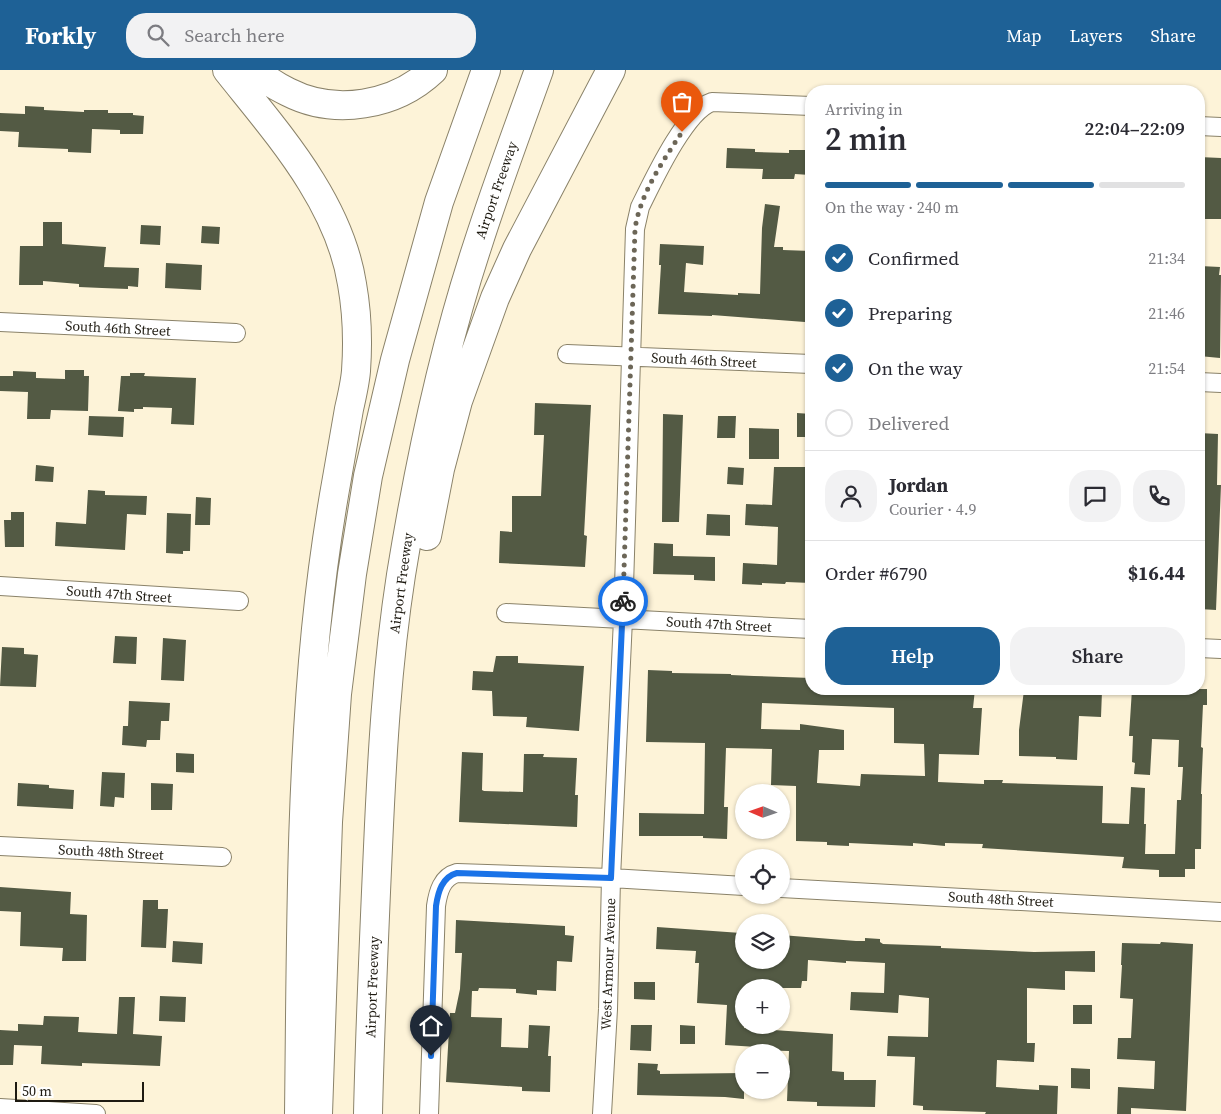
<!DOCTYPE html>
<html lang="en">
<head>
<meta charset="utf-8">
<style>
	:root { --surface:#fff; --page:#f2f2f3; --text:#2b2b33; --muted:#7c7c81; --line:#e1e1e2; --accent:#1e6196 }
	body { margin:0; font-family:"Source Serif 4",serif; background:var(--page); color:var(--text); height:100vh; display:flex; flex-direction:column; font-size:19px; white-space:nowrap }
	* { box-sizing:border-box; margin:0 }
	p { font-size:16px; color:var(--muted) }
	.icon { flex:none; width:28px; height:28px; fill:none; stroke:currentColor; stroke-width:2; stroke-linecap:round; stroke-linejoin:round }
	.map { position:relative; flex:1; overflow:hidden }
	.panel { position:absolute; left:805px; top:15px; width:400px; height:610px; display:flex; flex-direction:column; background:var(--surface); border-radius:20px; box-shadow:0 1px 4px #0004 }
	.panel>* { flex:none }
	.needle { width:32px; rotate:272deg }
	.buttons { position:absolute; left:735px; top:714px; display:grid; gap:10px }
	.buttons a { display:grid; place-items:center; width:55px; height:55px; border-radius:50%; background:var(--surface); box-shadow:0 1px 4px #0004; font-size:25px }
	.scale { position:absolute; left:15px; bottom:12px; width:129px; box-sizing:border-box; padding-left:5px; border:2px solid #1e1a11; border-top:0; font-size:14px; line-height:18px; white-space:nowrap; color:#1e1a11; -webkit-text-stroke:4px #fff; paint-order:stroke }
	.pin { position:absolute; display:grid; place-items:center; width:42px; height:42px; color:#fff; margin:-51px -21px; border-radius:50% 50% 50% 0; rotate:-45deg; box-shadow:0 0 5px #0007 }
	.pin .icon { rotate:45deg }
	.courier { position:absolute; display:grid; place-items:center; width:50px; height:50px; margin:-25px; border:4px solid #1a73e8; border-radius:50%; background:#fff; color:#222; box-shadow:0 1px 6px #0007 }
	.overview em { font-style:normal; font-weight:600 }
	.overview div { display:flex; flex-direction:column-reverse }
	.overview { display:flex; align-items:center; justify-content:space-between; height:85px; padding:0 20px }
	h1 { font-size:32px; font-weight:600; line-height:38px }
	.bar { display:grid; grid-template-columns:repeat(4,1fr); gap:8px 5px; align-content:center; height:60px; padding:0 20px }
	.bar i { height:6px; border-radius:4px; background:var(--line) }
	.bar .active { background:var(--accent) }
	.bar p { grid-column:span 4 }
	.line { display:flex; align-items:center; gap:12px; padding:0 20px; border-top:1px solid var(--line) }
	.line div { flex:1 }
	.round { display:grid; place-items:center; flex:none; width:52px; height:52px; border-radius:20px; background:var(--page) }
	ol { padding:0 20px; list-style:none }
	li { display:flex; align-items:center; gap:15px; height:55px }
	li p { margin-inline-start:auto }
	li .icon { padding:5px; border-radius:50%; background:var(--accent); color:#fff; stroke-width:4 }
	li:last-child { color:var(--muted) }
	li i { width:28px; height:28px; border:2px solid var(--line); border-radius:50% }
	.action { display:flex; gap:10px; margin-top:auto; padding:10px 20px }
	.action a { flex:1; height:58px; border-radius:20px; background:var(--accent); color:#fff; font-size:20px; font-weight:600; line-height:58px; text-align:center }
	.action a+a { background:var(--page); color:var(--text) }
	header { display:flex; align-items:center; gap:30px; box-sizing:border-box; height:70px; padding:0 25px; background:var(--accent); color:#fff }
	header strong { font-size:24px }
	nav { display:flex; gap:28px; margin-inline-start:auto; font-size:18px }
	.search { width:350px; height:45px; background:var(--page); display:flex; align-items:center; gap:12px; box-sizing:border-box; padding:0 18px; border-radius:20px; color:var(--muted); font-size:19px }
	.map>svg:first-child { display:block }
</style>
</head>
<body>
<header>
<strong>Forkly</strong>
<div class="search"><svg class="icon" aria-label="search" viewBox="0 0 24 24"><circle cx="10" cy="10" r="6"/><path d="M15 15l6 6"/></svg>Search here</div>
<nav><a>Map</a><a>Layers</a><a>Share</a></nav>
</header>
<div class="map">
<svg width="1221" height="1044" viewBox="0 0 1221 1044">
	<rect width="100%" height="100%" fill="#fdf3d8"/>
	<path fill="#535a44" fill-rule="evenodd" d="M25,36L44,37V40L84,42V40H108V43H133V45L144,46L143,64H120V60L92,59L91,83L68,82V79L18,77L19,62L0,61V43L25,44Z
		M727,78L755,79V82L789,83V80H811L810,105L795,104L794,109H762L763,99L726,98Z
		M1199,87L1221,88V149H1200L1202,112H1199Z
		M765,134L780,136L774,177H783V180L811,181V199H808L805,252L712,245V246L658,244L661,195H659L660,174L704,176L703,195L686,193L684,222L738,225V223L760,224L762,158Z
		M43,152H62V174L106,177L104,197L139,198L138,217L128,216V219L102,218L79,217V214L43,211V215H19L20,176H43Z
		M141,155L161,156L160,175L140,174Z
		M202,156L220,157L219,174L201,173Z
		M166,193L202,195L201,220L165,218Z
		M1200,196L1220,197L1219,205H1221L1220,288L1199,286Z
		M65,300H84V306H89L88,341L51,340L50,349H27L28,322L0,321V306H13V301L36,302V308L65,309Z
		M130,303H145L144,306L196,308L194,355L171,354L172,338L143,337V339H134V342L118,341L121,306H130Z
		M535,333L591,335L584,465L587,466L585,497L499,493L500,461L512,462V426H541L544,365H534Z
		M797,343L811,344V367H797Z
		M663,344L683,345L679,452H662Z
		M89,346L124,347L123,367L88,365Z
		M718,346H736L735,368H717Z
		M749,358L779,359V389H749Z
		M1199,363L1218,364L1217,415H1221L1216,540L1199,539Z
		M36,395L54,397L53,412L35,411Z
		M728,397L744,398L743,415L727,414Z
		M774,397H811V513L786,512L785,514L762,513V515L742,514L743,493L777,495L778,457L745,455L746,434L772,435Z
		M88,420L105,421V425L147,426L146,445L127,444L125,480L55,476L56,452L86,454Z
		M196,427L211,428L210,455H195Z
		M11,442H24V477H5L4,450H11Z
		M167,443L191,444L190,481H183V484L166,483Z
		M707,444L730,445V466L706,465Z
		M654,473L673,474V486L715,487V511L694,510V505L653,504Z
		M115,566L137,567L136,594L113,593Z
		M163,568L186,570L184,611L161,610Z
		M2,577L24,578V584L38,585L36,617L0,616Z
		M496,586H518V593L584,596L579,661L526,657L527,647L493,646L492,621L472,620L473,601L493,602Z
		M648,600L672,601V603L731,604V605L754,606L811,608V619H975L973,638H982L979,685L939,684L938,712L984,714V710H1003L1002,713L1103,716L1102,753L1129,754L1131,717L1145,718L1144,754H1146L1145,784H1175L1177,730H1181L1183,697H1178L1179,670L1152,669L1150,705L1134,704L1135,693L1132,692L1133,666H1129L1132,619H1207V635H1203L1201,677L1203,678L1201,724H1202L1201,779H1195V799H1185V807H1159V800L1122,798L1124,787L982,778L983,774L945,773V776L913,773V776L849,773V776L827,775V772L796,771V716L771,715L772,679L726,678L724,737H728L727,769L703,768V766H639V743L704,744L705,673L646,672ZM762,633L894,638V673L924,674L925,706L861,704L860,716L817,713L819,680H844V660L800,654V660L761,659Z
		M1024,620L1054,622V620L1102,621L1101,647L1079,646L1077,690L1056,689V687L1019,686V660Z
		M129,631L170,633L169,651H161L160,670H147L146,677L122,675L123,656H128Z
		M462,682L483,683L482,720L484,721L523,722L524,684H544L543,687L577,688L575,725H578L577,757L459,752Z
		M176,683L194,684V703L176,702Z
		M102,702L125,703L124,728L115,727L114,737L100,736Z
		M18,713L49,715V718L74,720L73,739L17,736Z
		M151,713L173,714L172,740H151Z
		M0,817L71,822L70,844L87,845L86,891H62L63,878L20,876L21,842L0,841Z
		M143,830H158V839H168L166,878L141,877Z
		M456,850L565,856V865L574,866L572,892L557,891L556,921L537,920V925L516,923V919L479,918L478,921H472L471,947L502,948L501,977L528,978L529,955L550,956L548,986H551L550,1022L522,1021V1017L446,1012L450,943H455L460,919L462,883H455Z
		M657,857L741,863L740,867H744V890H781V865L856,871H865V868L880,869V872L883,874L941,876V878L1034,882L1095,881V902L1065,901V920L1027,918V973H1035L1034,992L997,990L996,1017L1039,1020V1015L1058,1016L1057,1044H985L986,1042L923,1040V1036L913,1035L915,987L887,986L888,966L928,967L929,928L899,925L898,943L850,940L851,922L884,923L885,893L846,891V893L808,890L807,911H802L801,918H744V958L833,964L832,1001L844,1002V1010H876L875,1037L817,1036V1032L787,1031L789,981L757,980V977L725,975L727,935L697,933L699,893H695L696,881L656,879Z
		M173,871L203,873L202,894L172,892Z
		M1161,872L1193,874L1186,1041L1131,1038V1044H1117L1118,1017L1154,1019L1155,991L1117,989L1118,968H1131L1133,929L1120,928L1122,895H1121L1122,873L1160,874Z
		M634,912H655V930L634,929Z
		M160,926L186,927L185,952L159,951Z
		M119,927H135L133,964L162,966L160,996L82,993V996L41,994L42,976L14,975L13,995H0V960L18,961V954L43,955L44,946L79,947L78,962L117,964Z
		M1073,935H1092V954H1073Z
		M631,955H652L651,981L630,980Z
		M680,955L695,956V974H680Z
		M638,993L658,994L657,1000L660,1001V1004L744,1003V1029L725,1027L637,1025Z
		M1071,998L1090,999V1019L1071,1018Z"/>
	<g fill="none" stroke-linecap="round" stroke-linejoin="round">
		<g stroke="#8a8269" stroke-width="20">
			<path id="minor" d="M1199,56L1221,57
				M0,252L236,263
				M567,284L811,294
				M1199,312L1221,313
				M0,516L239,531
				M506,543L811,559
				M1199,578L1221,579
				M0,776L222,787
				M781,818L1221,842
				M0,1038L96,1044
				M429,1044L436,836C438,822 442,807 457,803L611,808L744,816
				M602,1044L608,939L611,808L623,549L635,159L640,137C653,111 685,41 712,32L811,36"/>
		</g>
		<g stroke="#8a8269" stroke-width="30">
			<path id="motorway" d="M227,0C277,63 339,131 352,214C357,242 358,273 356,301C355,313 352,326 349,339C345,362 341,385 337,408C328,458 321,509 316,559C300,720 301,882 299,1044
				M257,0C265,10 276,16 288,22C335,46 395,36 433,0
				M427,466L440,399L458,331L495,228L517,179L611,0
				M318,1044L328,752L337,624L352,504L368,406L395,290L439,132L486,0
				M368,1044C370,955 374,866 378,777C382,686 387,595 401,505C419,394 442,283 477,177C496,117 518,59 539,0"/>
		</g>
		<use href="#minor" stroke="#fff" stroke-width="18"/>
		<use href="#motorway" stroke="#fff" stroke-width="28"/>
	</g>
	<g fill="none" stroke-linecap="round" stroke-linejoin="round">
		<path stroke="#6c6657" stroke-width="5" stroke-dasharray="0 9" d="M623,531L635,159C640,124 663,91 682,62"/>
		<path stroke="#1a73e8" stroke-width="6" d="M431,986L436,836C438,822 442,807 457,803L611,808L623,531"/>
	</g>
	<g text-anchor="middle" stroke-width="5" stroke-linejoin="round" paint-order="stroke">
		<g font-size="14" fill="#1e1a11" stroke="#fff">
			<text transform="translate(496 120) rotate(-71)" y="5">Airport Freeway</text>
			<text transform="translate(118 258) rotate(3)" y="5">South 46th Street</text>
			<text transform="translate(704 290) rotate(3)" y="5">South 46th Street</text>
			<text transform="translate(401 513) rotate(-82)" y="5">Airport Freeway</text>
			<text transform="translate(119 524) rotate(4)" y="5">South 47th Street</text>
			<text transform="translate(719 554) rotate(3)" y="5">South 47th Street</text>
			<text transform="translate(111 782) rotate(3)" y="5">South 48th Street</text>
			<text transform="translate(1001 829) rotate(3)" y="5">South 48th Street</text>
			<text transform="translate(608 894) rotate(-88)" y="5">West Armour Avenue</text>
			<text transform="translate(372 917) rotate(-88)" y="5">Airport Freeway</text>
		</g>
	</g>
</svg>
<div class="buttons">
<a><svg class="needle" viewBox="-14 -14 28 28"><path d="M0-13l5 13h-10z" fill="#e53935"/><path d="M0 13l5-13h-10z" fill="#7c7c81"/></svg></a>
<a><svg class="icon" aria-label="locate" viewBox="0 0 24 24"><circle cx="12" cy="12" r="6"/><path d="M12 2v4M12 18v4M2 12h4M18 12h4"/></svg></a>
<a><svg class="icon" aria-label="layers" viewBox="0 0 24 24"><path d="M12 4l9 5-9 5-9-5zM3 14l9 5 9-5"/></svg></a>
<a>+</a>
<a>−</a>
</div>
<div class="scale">50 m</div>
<div class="pin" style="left:682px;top:62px;background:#ea580c"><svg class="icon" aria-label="bag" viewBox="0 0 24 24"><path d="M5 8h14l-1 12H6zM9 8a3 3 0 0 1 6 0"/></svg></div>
<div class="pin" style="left:431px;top:986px;background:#1f2937"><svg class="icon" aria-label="home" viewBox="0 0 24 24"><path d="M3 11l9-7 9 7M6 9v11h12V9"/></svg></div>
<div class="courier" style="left:623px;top:531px"><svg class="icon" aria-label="bike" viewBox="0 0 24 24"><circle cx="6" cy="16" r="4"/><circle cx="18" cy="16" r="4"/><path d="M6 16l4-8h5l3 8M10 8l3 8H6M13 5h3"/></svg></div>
<section class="panel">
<div class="overview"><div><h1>2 min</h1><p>Arriving in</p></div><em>22:04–22:09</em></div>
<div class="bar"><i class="active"></i><i class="active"></i><i class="active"></i><i></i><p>On the way · 240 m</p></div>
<ol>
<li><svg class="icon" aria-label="check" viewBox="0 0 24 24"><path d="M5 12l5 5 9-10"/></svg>Confirmed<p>21:34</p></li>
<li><svg class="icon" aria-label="check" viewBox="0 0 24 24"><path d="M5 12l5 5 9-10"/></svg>Preparing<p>21:46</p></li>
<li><svg class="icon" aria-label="check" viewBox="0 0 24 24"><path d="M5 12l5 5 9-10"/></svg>On the way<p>21:54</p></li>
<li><i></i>Delivered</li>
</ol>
<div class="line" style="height:90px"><a class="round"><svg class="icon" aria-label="person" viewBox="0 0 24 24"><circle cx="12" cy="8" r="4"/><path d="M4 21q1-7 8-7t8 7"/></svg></a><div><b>Jordan</b><p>Courier · 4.9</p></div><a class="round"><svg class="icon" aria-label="chat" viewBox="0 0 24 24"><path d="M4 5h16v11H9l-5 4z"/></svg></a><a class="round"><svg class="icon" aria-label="phone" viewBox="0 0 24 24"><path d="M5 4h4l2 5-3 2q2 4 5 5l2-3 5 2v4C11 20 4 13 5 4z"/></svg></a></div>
<div class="line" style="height:65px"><div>Order #6790</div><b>$16.44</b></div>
<div class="action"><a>Help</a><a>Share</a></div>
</section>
</div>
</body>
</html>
